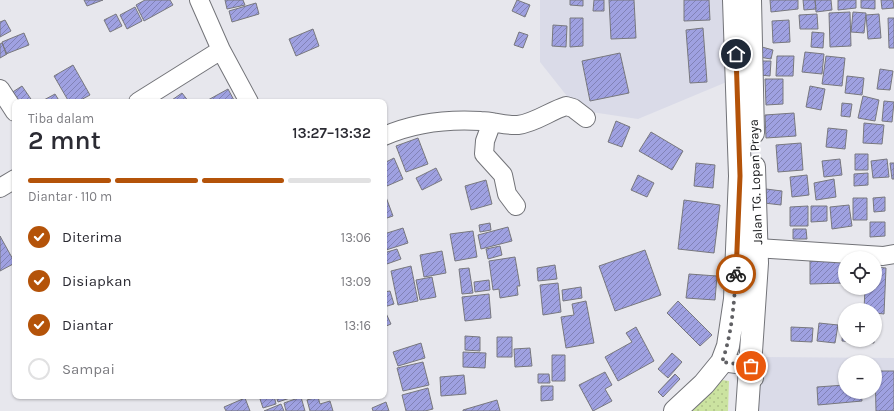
<!DOCTYPE html>
<html lang="id">
<head>
<meta charset="utf-8">
<style>
	:root { --surface:#fff; --page:#f7f7f7; --text:#2b2b33; --muted:#7c7c81; --line:#e1e1e2; --accent:#b45309 }
	body { margin:0; font-family:Karla,sans-serif; background:var(--page); color:var(--text); height:100vh; display:flex; flex-direction:column; font-size:15px; white-space:nowrap }
	* { box-sizing:border-box; margin:0 }
	p { font-size:13px; color:var(--muted) }
	.icon { flex:none; width:22px; height:22px; fill:none; stroke:currentColor; stroke-width:2; stroke-linecap:round; stroke-linejoin:round }
	.map { position:relative; flex:1; overflow:hidden }
	.drawer { position:absolute; left:12px; top:99px; width:375px; height:300px; display:flex; flex-direction:column; background:var(--surface); border-radius:8px; box-shadow:0 1px 3px #0004 }
	.drawer>* { flex:none }
	.tools { position:absolute; left:838px; top:251px; display:grid; gap:8px }
	.tools a { display:grid; place-items:center; width:44px; height:44px; border-radius:50%; background:var(--surface); box-shadow:0 1px 3px #0004; font-size:20px }
	.pin { position:absolute; display:grid; place-items:center; width:34px; height:34px; color:#fff; margin:-17px; border:2px solid #fff; border-radius:50%; box-shadow:0 1px 4px #0007 }
	.courier { position:absolute; display:grid; place-items:center; width:40px; height:40px; margin:-20px; border:3px solid #b45309; border-radius:50%; background:#fff; color:#222; box-shadow:0 1px 5px #0007 }
	.head em { font-style:normal; font-weight:600 }
	.head div { display:flex; flex-direction:column-reverse }
	.head { display:flex; align-items:center; justify-content:space-between; height:68px; padding:0 16px }
	h1 { font-size:26px; font-weight:600; line-height:30px }
	.bar { display:grid; grid-template-columns:repeat(4,1fr); gap:6px 4px; align-content:center; height:48px; padding:0 16px }
	.bar i { height:5px; border-radius:3px; background:var(--line) }
	.bar .current { background:var(--accent) }
	.bar p { grid-column:span 4 }
	ol { padding:0 16px; list-style:none }
	li { display:flex; align-items:center; gap:12px; height:44px }
	li p { margin-inline-start:auto }
	li .icon { padding:4px; border-radius:50%; background:var(--accent); color:#fff; stroke-width:4 }
	li:last-child { color:var(--muted) }
	li i { width:22px; height:22px; border:2px solid var(--line); border-radius:50% }
	.map>svg:first-child { display:block }
</style>
</head>
<body>
<div class="map">
<svg width="894" height="411" viewBox="0 0 894 411">
	<defs>
		<pattern id="park-dots" width="8" height="8" patternUnits="userSpaceOnUse"><rect width="8" height="8" fill="#cbe3a0"/><path d="M2 2h.1M6 6h.1" fill="none" stroke="#aec289" stroke-width="1.8" stroke-linecap="round"/></pattern>
		<pattern id="building-hatch" width="6" height="6" patternUnits="userSpaceOnUse"><rect width="6" height="6" fill="#9fa1e1"/><path d="M-1 1l2-2M0 6l6-6M5 7l2-2" fill="none" stroke="#8182b6"/></pattern>
	</defs>
	<rect width="100%" height="100%" fill="#e7e7ed"/>
	<path fill="#dadbe8" fill-rule="evenodd" d="M540,0H725L729,81L638,119L578,110L540,62Z
		M758,357L894,358V411H759ZM845,362H875V392H845Z"/>
	<path fill="url(#park-dots)" d="M715,379L729,381L728,411H689Z"/>
	<path fill="url(#building-hatch)" stroke="#78787e" d="M84,0H103L87,6Z
		M145,0H170L173,5L144,21L136,5Z
		M225,0H243L245,5L227,9Z
		M517,0L530,5L525,17L512,11Z
		M570,0H583V6L570,5Z
		M594,0H604V11H593Z
		M609,0H634L636,38L611,39Z
		M684,0H709L710,20L684,21Z
		M770,0H798V9L771,12Z
		M803,0H815L816,9L804,10Z
		M815,0H831L832,10L816,12Z
		M838,0H856V8L838,10Z
		M861,0H875V9L861,8Z
		M881,0H893L894,8L882,9Z
		M256,3L259,14L232,22L229,11Z
		M135,7L142,21L127,29L120,15Z
		M850,12L851,46L830,47L829,13Z
		M853,12L866,13L864,33L851,32Z
		M116,14L122,26L110,32L104,20Z
		M817,14L818,29H800L799,15Z
		M879,14L881,38L868,39L866,15Z
		M570,18H583V46L570,47Z
		M888,18H894V48H889Z
		M5,20L11,31L0,37V22Z
		M789,20L790,42L773,43L772,21Z
		M553,25L567,26L566,47L552,46Z
		M703,28L707,82L690,83L686,30Z
		M313,29L319,46L296,56L289,39Z
		M519,32L528,35L523,48L514,45Z
		M812,32L824,33L823,48L811,47Z
		M24,33L29,45L6,54L2,42Z
		M2,43L7,54L0,58V44Z
		M762,47L773,50L771,59L759,57Z
		M805,52L824,54L822,74L802,72Z
		M620,53L629,93L590,101L582,61Z
		M777,56H794L793,76H776Z
		M826,56L845,58L842,86L822,84Z
		M760,61H771L770,76L760,75Z
		M73,65L90,95L77,102H69L54,76Z
		M880,69L893,71L890,90L877,89Z
		M847,76L864,78L862,95L845,93Z
		M765,79H783V104L766,105Z
		M22,86L33,102H15L8,95Z
		M810,86L825,89L821,110L806,107Z
		M228,89L235,102H209L208,100Z
		M182,93L189,102H169Z
		M55,94L60,102H42V101Z
		M863,96L879,100L875,121L858,118Z
		M884,101L894,102L892,122L882,121Z
		M842,103L852,104L850,117L841,116Z
		M794,113L796,136L766,138L765,115Z
		M616,121L630,127L622,147L608,142Z
		M864,123L884,125L882,144L863,143Z
		M828,128L847,130L845,149L826,147Z
		M651,132L683,151L672,170L639,151Z
		M418,138L428,164L406,172L396,146Z
		M801,143L803,170L778,172L776,145Z
		M855,154H868V170H855Z
		M394,158L403,179L387,186L384,178V163Z
		M840,159L842,175L824,177L822,161Z
		M887,159L889,177L873,178L871,161Z
		M696,163L715,165L713,188L694,186Z
		M890,163H894V179H892Z
		M436,168L442,180L422,190L416,178Z
		M868,173V185L854,186V174Z
		M638,175L654,183L647,197L631,190Z
		M807,175L809,195L792,197L790,177Z
		M834,179L836,197L816,200L814,183Z
		M486,180L492,204L471,210L465,186Z
		M766,189L782,191L781,205L764,203Z
		M386,197L393,216L384,219V198Z
		M885,197V211L874,212L873,198Z
		M853,198H867V220H853Z
		M684,200L720,205L714,253L678,249Z
		M849,205L852,226L832,229L830,207Z
		M808,206V226H790V207Z
		M811,206H827V221L811,222Z
		M870,222H885V236L870,237Z
		M490,223L491,230L480,232L479,225Z
		M508,227L512,241L481,249L478,235Z
		M403,228L408,243L386,250L384,234Z
		M793,229H806L807,239H793Z
		M473,231L477,257L455,261L450,234Z
		M0,236L15,263L0,271Z
		M500,246L502,255L488,259L486,249Z
		M397,249L401,259L384,265V253Z
		M645,250L661,295L615,311L599,266Z
		M442,251L446,273L424,277L420,255Z
		M515,257L520,286H517L518,295L500,298L499,289L493,290L489,261Z
		M810,261H845V283L810,284Z
		M555,265L557,279L538,281L537,268Z
		M411,266L418,301L398,305L391,271Z
		M875,267L886,268L884,314L875,313V310H864L865,288H875Z
		M469,268L473,293L462,294L459,269Z
		M689,274L717,276L715,300L686,298Z
		M432,277L436,297L420,300L416,280Z
		M489,280L490,290L475,292L474,282Z
		M558,283L561,312L543,315L540,285Z
		M581,287L582,298L563,301L562,290Z
		M390,291L394,304L384,307V292Z
		M489,294L491,318L465,321L462,297Z
		M586,301L594,343L566,348L561,317L574,315L572,304Z
		M678,301L712,335L700,346L667,313Z
		M384,309L391,324L384,327Z
		M843,321H845V340H874V343L842,341Z
		M819,323L838,325L835,343L817,341Z
		M636,327L654,361L618,381L605,357L632,342L626,333Z
		M791,327L813,328L812,342L791,341Z
		M465,336L480,337V351L465,350Z
		M497,337H512V357H497Z
		M421,343L425,358L398,366L393,352Z
		M530,348L532,366L515,367L514,349Z
		M463,352L486,353L485,368L463,367Z
		M672,353L682,362L668,378L658,369Z
		M552,355H565V381H552Z
		M423,362L429,385L403,391L397,368Z
		M875,371H894V411H876Z
		M605,372L612,385L605,389L612,401L593,411L579,385Z
		M538,374H549L550,383H538Z
		M675,374L680,379L663,397L658,392Z
		M464,375L466,394L441,396L440,377Z
		M845,385V392H861L862,401L818,405L817,387Z
		M541,386H553V400L541,401Z
		M428,388L433,409L425,411H406L402,395Z
		M259,396H274L276,404L263,408Z
		M276,396H296L278,402Z
		M301,397L305,411H286L284,403Z
		M318,397L320,404L330,401L333,411H310L307,400Z
		M245,398L250,411H226L224,407Z
		M497,400L500,411H463V410Z
		M386,402L389,411H373L372,408Z
		M281,404L284,411H264Z"/>
	<g fill="none" stroke-linecap="round" stroke-linejoin="round">
		<g stroke="#727378" stroke-width="20">
			<path id="minor" d="M221,50L249,102
				M0,89L15,112
				M138,102L221,50L199,0
				M492,122L485,141L484,154L503,175L507,194L516,206
				M384,136C414,123 449,119 481,121C493,121 506,126 518,125C535,123 550,111 566,106L573,108L586,118
				M0,188L15,179
				M756,248L883,256L894,254
				M722,362L751,366L754,378"/>
		</g>
		<g stroke="#727378" stroke-width="24">
			<path id="highway" d="M750,0L753,133
				M675,411L704,384L722,362L728,346L735,299L740,176L734,0
				M747,411L757,263L754,167"/>
		</g>
		<use href="#minor" stroke="#fff" stroke-width="18"/>
		<use href="#highway" stroke="#fff" stroke-width="22"/>
	</g>
	<g fill="none" stroke-linecap="round" stroke-linejoin="round">
		<path stroke="#606064" stroke-width="4" stroke-dasharray="0 7.2" d="M736,274C734,303 732,334 722,362L751,366"/>
		<path stroke="#b45309" stroke-width="5" d="M736,54L740,176L736,274"/>
	</g>
	<g text-anchor="middle" stroke-width="4" stroke-linejoin="round" paint-order="stroke">
		<g font-size="13" fill="#17181a" stroke="#fff">
			<text transform="translate(755 182) rotate(-92)" y="5">Jalan TG. Lopan Praya</text>
		</g>
	</g>
</svg>
<div class="tools">
<a><svg class="icon" aria-label="locate" viewBox="0 0 24 24"><circle cx="12" cy="12" r="6"/><path d="M12 2v4M12 18v4M2 12h4M18 12h4"/></svg></a>
<a>+</a>
<a>−</a>
</div>
<div class="pin" style="left:751px;top:366px;background:#ea580c"><svg class="icon" aria-label="bag" viewBox="0 0 24 24"><path d="M5 8h14l-1 12H6zM9 8a3 3 0 0 1 6 0"/></svg></div>
<div class="pin" style="left:736px;top:54px;background:#1f2937"><svg class="icon" aria-label="home" viewBox="0 0 24 24"><path d="M3 11l9-7 9 7M6 9v11h12V9"/></svg></div>
<div class="courier" style="left:736px;top:274px"><svg class="icon" aria-label="bike" viewBox="0 0 24 24"><circle cx="6" cy="16" r="4"/><circle cx="18" cy="16" r="4"/><path d="M6 16l4-8h5l3 8M10 8l3 8H6M13 5h3"/></svg></div>
<section class="drawer">
<div class="head"><div><h1>2 mnt</h1><p>Tiba dalam</p></div><em>13:27–13:32</em></div>
<div class="bar"><i class="current"></i><i class="current"></i><i class="current"></i><i></i><p>Diantar · 110 m</p></div>
<ol>
<li><svg class="icon" aria-label="check" viewBox="0 0 24 24"><path d="M5 12l5 5 9-10"/></svg>Diterima<p>13:06</p></li>
<li><svg class="icon" aria-label="check" viewBox="0 0 24 24"><path d="M5 12l5 5 9-10"/></svg>Disiapkan<p>13:09</p></li>
<li><svg class="icon" aria-label="check" viewBox="0 0 24 24"><path d="M5 12l5 5 9-10"/></svg>Diantar<p>13:16</p></li>
<li><i></i>Sampai</li>
</ol>
</section>
</div>
</body>
</html>
